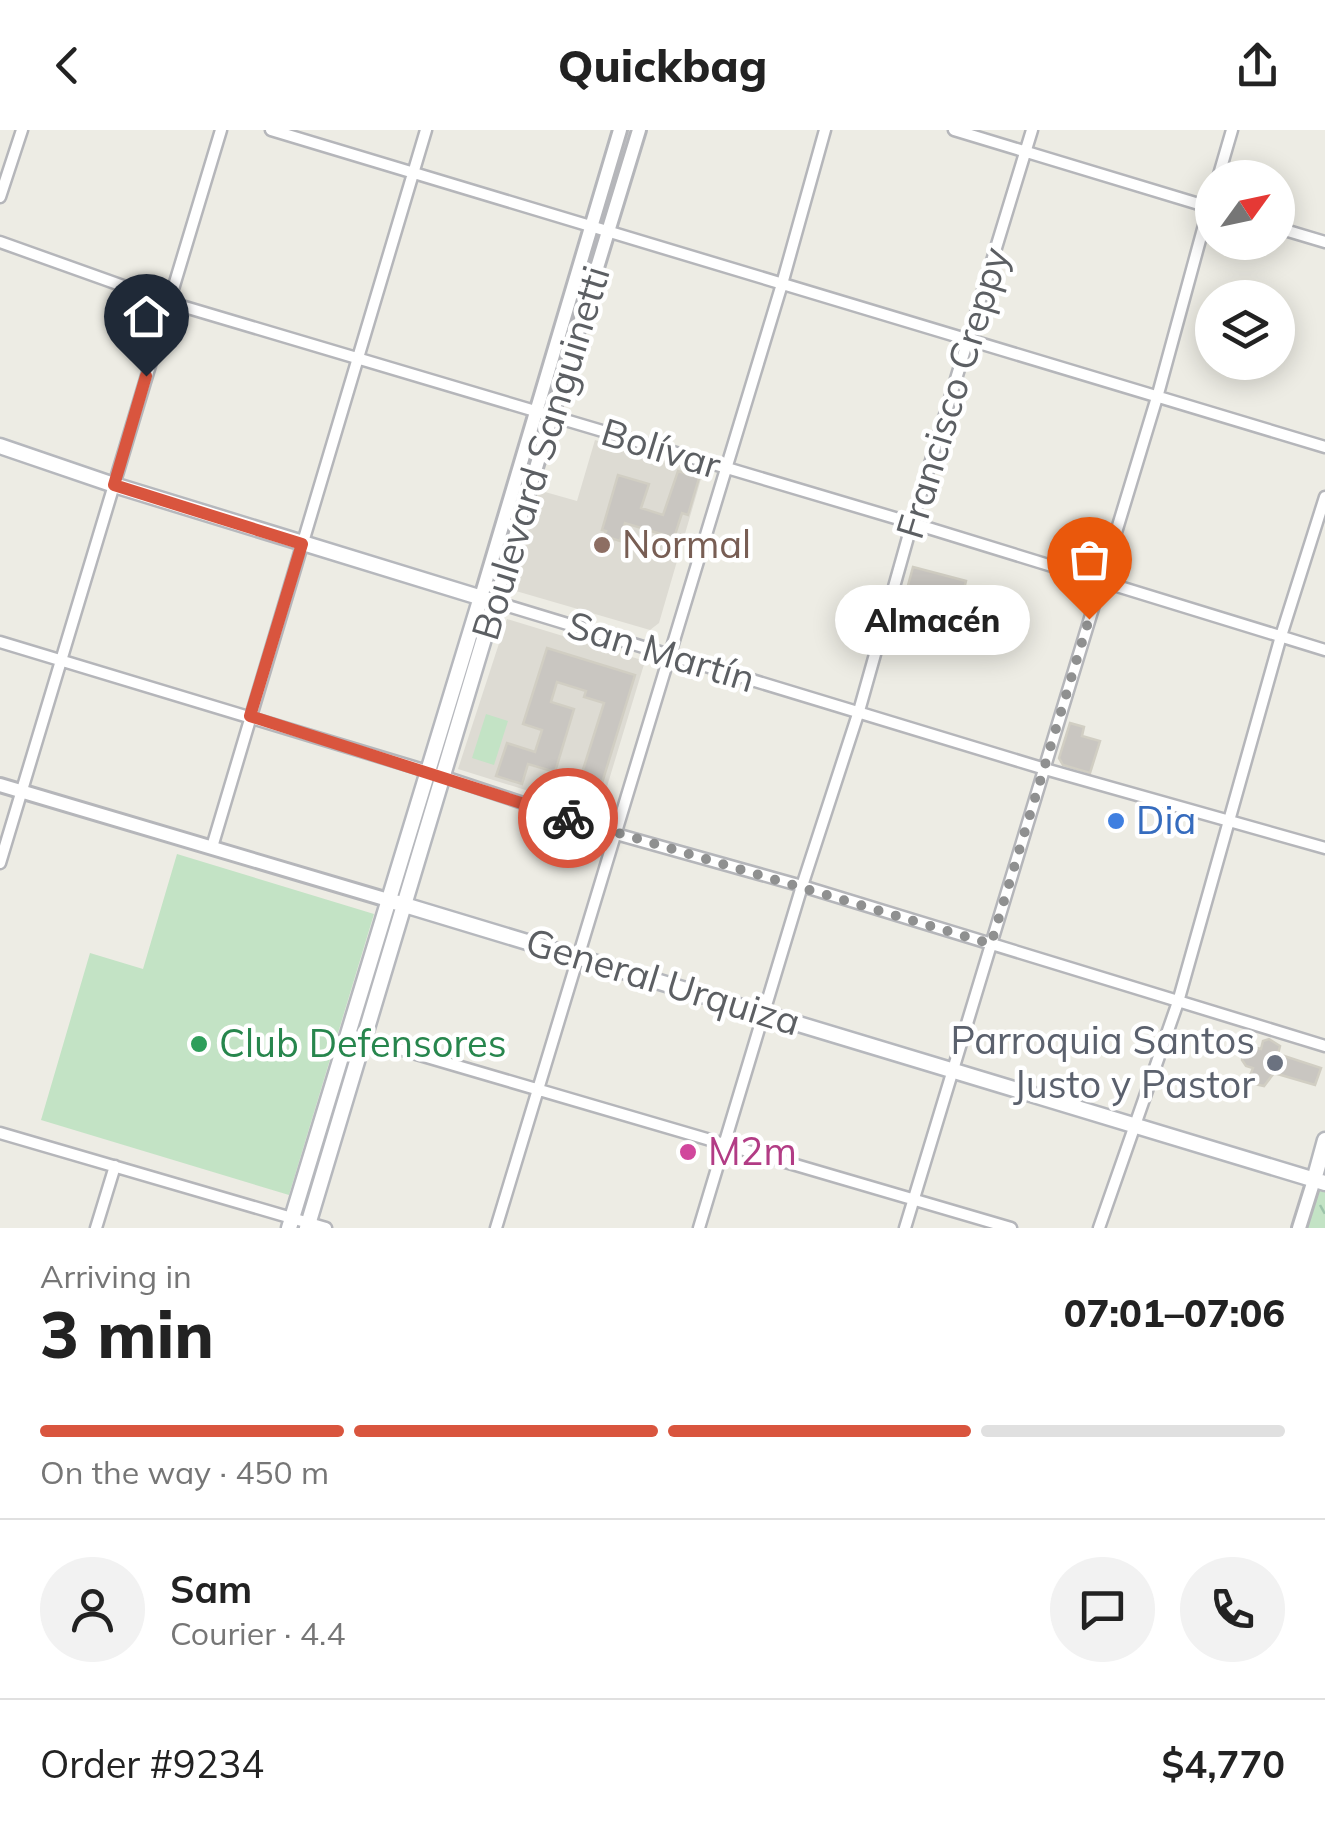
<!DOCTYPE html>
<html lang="en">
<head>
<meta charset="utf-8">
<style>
	:root { --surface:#fff; --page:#f2f2f2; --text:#222; --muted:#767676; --line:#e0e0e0; --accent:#d9553e }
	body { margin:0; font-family:Mulish,sans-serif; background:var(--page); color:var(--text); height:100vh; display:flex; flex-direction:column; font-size:38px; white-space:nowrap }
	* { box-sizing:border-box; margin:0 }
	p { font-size:32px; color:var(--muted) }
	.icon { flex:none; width:55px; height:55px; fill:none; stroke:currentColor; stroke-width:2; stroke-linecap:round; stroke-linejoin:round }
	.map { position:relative; height:1098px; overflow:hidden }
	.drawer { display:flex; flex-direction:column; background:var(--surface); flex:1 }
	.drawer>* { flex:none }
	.needle { width:65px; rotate:57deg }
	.controls { position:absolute; left:1195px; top:30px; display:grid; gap:20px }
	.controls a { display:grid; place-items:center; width:100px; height:100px; border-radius:50%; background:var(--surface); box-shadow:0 5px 25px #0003; font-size:50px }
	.pin { position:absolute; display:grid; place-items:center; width:85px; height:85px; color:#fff; margin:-102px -42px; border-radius:50% 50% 50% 0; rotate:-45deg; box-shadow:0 0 10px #0007 }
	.pin .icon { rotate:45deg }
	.courier { position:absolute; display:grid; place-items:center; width:100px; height:100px; margin:-50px; border:8px solid #d9553e; border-radius:50%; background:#fff; color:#222; box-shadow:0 2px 12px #0007 }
	.bubble { position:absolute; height:70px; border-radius:35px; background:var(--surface); box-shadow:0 5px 25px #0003; font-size:32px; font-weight:800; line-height:70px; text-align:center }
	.head em { font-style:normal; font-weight:800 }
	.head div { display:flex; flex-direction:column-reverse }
	.head { display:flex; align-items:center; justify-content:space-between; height:170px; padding:0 40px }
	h1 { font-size:65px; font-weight:800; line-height:75px }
	.bar { display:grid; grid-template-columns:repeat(4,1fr); gap:15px 10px; align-content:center; height:120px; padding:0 40px }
	.bar i { height:12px; border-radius:8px; background:var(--line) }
	.bar .current { background:var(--accent) }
	.bar p { grid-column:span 4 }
	.line { display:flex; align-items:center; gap:25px; padding:0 40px; border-top:2px solid var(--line) }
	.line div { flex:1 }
	.round { display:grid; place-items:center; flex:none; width:105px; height:105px; border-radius:52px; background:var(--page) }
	header { display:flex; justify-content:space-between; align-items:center; height:130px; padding:0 40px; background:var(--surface); font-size:45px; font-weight:800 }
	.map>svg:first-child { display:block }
</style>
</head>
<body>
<header><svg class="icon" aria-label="back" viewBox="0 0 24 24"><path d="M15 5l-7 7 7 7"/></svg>Quickbag<svg class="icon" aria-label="share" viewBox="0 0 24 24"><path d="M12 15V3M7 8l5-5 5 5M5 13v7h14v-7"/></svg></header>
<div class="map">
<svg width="1325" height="1098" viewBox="0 0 1325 1098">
	<rect width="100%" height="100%" fill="#edece4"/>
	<path fill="#dddbd3" d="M595,310L703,342L659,493L650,500L509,459L538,360L577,371Z
		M507,489L645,531L599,683L458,639Z"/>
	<path fill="#c3e3c5" d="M592,112L599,114L554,264L547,262Z
		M533,305L540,307L495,456L488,454Z
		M486,584L508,591L494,635L472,628Z
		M177,724L374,784L289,1065L41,990L90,823L143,839Z
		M349,919L355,921L311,1071L304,1069Z
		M1318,1060L1325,1062V1098H1306Z"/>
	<path fill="#c9c6c1" stroke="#d1cec3" stroke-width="2.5" d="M678,341L699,348L688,385L682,383L674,408L625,393L620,411L604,406L606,401L602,400L618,345L649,354L641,378L663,385Z
		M913,437L966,451L958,484L904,470Z
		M547,518L635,545L602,653L581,646L604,573L584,567L586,561L557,552L551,572L574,579L555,642L528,634L522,654L496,646L507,613L535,622L542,600L523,594Z
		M1070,593L1084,597L1082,606L1100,611L1090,643L1063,635L1059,628Z
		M1269,909L1280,916L1278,924L1321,938L1315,955L1274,943L1264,956L1254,954L1250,946L1253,938L1246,936L1242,930L1244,923L1253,917L1261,919L1263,911Z"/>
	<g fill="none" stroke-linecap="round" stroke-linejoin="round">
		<g stroke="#b5b6ba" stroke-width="15">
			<path id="minor" d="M271,0L1325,317
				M954,0L1212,78
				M1218,48L1232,0
				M0,67L22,0
				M1278,98L1325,112
				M0,112L168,172L912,393L1325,520
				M495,472L1045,639L1325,718
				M0,512L427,641L616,704L802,756L1325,916
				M212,717L426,0
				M0,733L221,0
				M348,904L1011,1098
				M0,1003L326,1098
				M96,1098L115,1036
				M496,1098L782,154L825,0
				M699,1098L802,756L859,581L912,393L1032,0
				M905,1098L1158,264L1212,66
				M1099,1098L1178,872L1281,506L1325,367"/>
		</g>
		<g stroke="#b5b6ba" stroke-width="18">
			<path id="tertiary" d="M481,467L620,0
				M495,472L639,0
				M0,655L388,770
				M1299,1098L1314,1050"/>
		</g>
		<g stroke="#b6b8bd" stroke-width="19">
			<path id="secondary" d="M0,316L114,355L495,472L307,1098
				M388,770L1325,1053
				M1314,1050L1325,1010
				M289,1098L481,467"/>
		</g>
		<path stroke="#9cc3aa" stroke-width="2.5" stroke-dasharray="10 5" stroke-linecap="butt" d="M1320,1075L1325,1084"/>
		<use href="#minor" stroke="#fff" stroke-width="10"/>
		<use href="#tertiary" stroke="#fff" stroke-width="12"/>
		<use href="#secondary" stroke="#fff" stroke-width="14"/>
	</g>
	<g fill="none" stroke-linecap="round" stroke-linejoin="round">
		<path stroke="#8f9090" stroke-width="10" stroke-dasharray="0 18" d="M568,688L991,814L1089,489"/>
		<path stroke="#d9553e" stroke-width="12" d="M146,246L114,355L302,414L250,586L568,688"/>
	</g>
	<circle fill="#8d6e63" stroke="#fff" stroke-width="4" cx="602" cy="415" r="10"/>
	<circle fill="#3f7fe0" stroke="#fff" stroke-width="4" cx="1116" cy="691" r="10"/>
	<circle fill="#2e9e5b" stroke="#fff" stroke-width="4" cx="199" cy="914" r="10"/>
	<circle fill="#6b7280" stroke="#fff" stroke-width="4" cx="1275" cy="933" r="10"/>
	<circle fill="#d1479c" stroke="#fff" stroke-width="4" cx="688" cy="1022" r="10"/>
	<g text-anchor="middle" stroke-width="9" stroke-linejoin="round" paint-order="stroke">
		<g font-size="38" fill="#5c5f63" stroke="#fff">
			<text transform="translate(953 263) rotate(-73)" y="13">Francisco Creppy</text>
			<text transform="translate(661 319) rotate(17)" y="13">Bolívar</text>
			<text transform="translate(541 323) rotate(-73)" y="13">Boulevard Sanguinetti</text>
			<text transform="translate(661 522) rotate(17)" y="13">San Martín</text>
			<text transform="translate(663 852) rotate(17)" y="13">General Urquiza</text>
		</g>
		<g font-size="38" fill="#785e54" stroke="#fff" text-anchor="start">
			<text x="622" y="428">Normal</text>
		</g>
		<g font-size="38" fill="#366cbe" stroke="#fff" text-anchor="start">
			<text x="1136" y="704">Dia</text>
		</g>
		<g font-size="38" fill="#5b616d" stroke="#fff" text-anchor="end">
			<text x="1255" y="924">Parroquia Santos<tspan x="1255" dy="44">Justo y Pastor</tspan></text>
		</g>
		<g font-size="38" fill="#27864d" stroke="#fff" text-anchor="start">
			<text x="219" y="927">Club Defensores</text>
		</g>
		<g font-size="38" fill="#b23c85" stroke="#fff" text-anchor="start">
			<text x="708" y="1035">M2m</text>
		</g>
	</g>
</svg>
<div class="controls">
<a><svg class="needle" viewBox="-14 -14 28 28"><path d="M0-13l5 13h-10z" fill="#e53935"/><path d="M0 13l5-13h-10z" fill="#767676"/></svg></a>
<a><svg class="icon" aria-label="layers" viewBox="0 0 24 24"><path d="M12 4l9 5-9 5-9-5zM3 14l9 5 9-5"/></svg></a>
</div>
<div class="pin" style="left:1089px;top:489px;background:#ea580c"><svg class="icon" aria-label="bag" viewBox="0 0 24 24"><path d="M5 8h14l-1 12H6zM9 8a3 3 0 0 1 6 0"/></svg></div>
<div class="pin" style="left:146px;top:246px;background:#1f2937"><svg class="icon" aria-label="home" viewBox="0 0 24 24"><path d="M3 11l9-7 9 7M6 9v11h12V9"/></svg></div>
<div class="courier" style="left:568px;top:688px"><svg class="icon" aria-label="bike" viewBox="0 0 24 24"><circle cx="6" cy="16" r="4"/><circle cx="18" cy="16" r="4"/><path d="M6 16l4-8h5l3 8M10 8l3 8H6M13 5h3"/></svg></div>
<div class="bubble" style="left:835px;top:455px;width:195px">Almacén</div>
</div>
<section class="drawer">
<div class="head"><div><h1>3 min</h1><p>Arriving in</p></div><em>07:01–07:06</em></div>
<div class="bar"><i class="current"></i><i class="current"></i><i class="current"></i><i></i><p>On the way · 450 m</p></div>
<div class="line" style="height:180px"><a class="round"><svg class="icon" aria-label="person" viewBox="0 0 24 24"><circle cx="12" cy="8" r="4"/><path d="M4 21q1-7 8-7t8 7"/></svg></a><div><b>Sam</b><p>Courier · 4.4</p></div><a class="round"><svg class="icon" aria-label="chat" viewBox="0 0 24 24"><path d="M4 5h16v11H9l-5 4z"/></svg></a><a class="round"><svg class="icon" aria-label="phone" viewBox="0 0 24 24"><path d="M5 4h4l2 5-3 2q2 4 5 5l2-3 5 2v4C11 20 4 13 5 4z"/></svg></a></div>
<div class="line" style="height:130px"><div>Order #9234</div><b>$4,770</b></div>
</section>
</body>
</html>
